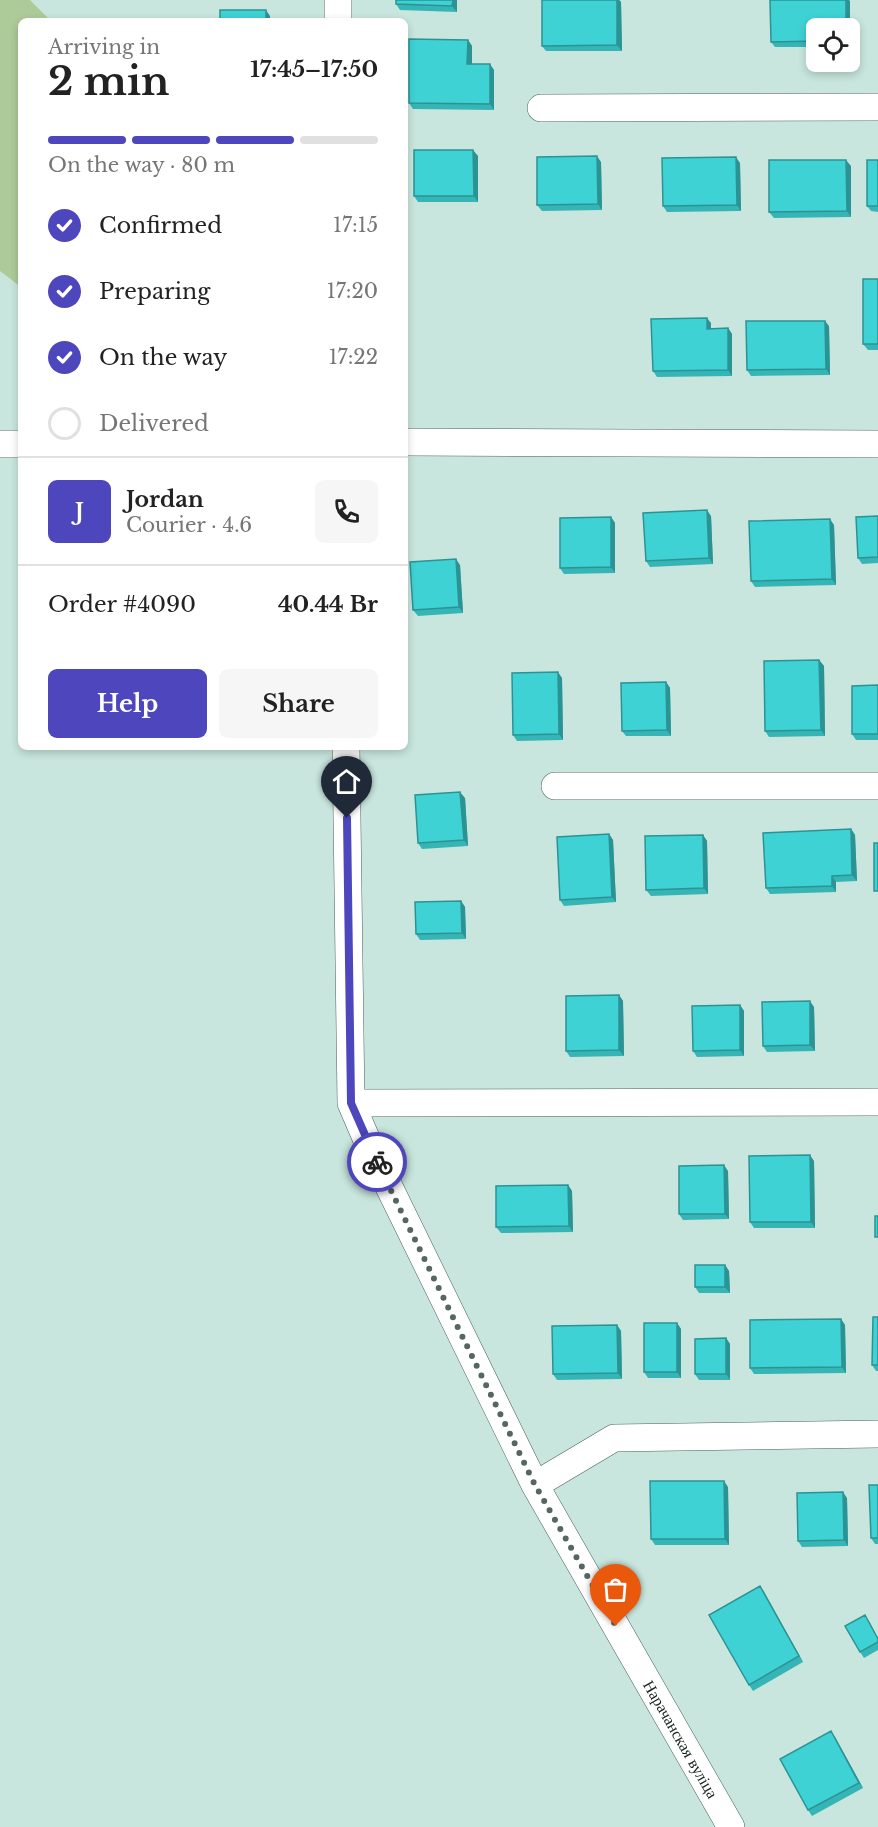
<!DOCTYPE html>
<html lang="en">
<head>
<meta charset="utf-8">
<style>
	:root { --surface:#fff; --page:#f6f6f6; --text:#222; --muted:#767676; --line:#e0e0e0; --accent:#4e46bd }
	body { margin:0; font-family:"Libre Baskerville",serif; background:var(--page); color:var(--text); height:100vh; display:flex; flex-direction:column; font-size:22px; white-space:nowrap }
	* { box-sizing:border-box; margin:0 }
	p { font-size:20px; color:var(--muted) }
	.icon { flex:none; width:33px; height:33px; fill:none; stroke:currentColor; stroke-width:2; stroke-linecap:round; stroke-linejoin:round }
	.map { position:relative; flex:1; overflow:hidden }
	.side { position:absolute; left:18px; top:18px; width:390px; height:732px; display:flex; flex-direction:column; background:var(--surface); border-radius:9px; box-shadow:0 3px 9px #0003 }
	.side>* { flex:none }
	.buttons { position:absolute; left:806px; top:18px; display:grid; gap:12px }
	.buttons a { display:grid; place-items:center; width:54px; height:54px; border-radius:9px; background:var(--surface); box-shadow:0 3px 9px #0003; font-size:30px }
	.pin { position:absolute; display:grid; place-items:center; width:51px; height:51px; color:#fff; margin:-62px -26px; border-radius:50% 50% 50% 0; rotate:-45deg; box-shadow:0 0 6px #0007 }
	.pin .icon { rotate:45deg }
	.courier { position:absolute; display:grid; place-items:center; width:60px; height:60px; margin:-30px; border:4px solid #4e46bd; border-radius:50%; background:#fff; color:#222; box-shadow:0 2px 8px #0007 }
	.overview em { font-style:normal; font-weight:700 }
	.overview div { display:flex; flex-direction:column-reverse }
	.overview { display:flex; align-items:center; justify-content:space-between; height:102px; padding:0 30px }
	h1 { font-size:39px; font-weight:700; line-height:45px }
	.bar { display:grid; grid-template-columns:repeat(4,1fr); gap:9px 6px; align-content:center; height:72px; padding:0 30px }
	.bar i { height:8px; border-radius:4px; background:var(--line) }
	.bar .active { background:var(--accent) }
	.bar p { grid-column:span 4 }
	.line { display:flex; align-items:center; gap:15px; padding:0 30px; border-top:2px solid var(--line) }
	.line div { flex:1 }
	.round { display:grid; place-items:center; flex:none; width:63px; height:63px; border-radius:9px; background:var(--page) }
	ol { padding:0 30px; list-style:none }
	li { display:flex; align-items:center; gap:18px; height:66px }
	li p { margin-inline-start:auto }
	li .icon { padding:6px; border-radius:50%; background:var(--accent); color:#fff; stroke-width:4 }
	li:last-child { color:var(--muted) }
	li i { width:33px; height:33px; border:3px solid var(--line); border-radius:50% }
	.primary-button { display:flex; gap:12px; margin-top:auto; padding:12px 30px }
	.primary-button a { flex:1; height:69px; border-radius:9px; background:var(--accent); color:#fff; font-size:24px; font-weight:700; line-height:69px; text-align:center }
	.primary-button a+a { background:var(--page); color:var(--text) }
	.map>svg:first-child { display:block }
</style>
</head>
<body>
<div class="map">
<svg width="878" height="1827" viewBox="0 0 878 1827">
	<rect width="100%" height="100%" fill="#c8e6dd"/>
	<path fill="#adcb99" d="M0,0H30L51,21H21V287L0,271Z"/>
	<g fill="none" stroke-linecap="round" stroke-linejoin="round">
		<g stroke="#49635b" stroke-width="28">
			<path id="minor" d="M338,0V21
				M541,108L878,107
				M405,442L878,444
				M0,444H21
				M346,747L351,1103L372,1152L535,1485L731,1827
				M555,786H878
				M351,1103L878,1102
				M535,1485L614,1438L878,1434"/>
		</g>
		<use href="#minor" stroke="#fff" stroke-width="27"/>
	</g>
	<path fill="#36b5b6" d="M457,0V12L400,10L396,4Z
		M542,0H619L621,2L622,51H546L542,46Z
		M850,1V47H849V28H816V47H775L771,42Z
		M468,40L472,46V64L494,70V110L413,109L409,103Z
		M478,156V202H418L414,196Z
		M878,160V212L871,211L867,206Z
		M601,162L602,210L542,211L537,205Z
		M740,163L741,211L667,212L663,206Z
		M851,166V217L774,218L769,212Z
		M878,279V350H868L863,344Z
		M711,323V328H728L732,334V376L657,377L653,371Z
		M829,326L830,375L751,376L747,370Z
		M711,516L713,564L650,567L646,561Z
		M878,516V563L862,564L858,558Z
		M611,517L615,523V573L564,574L560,568Z
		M834,525L836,585L755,587L751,581Z
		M460,565L463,613L418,616L413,610Z
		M819,660L824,666L825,736L769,737L765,731Z
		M562,678L563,740L517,741L513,735Z
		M666,682L670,688L671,736H626L622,731Z
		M878,685V740H856L852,734Z
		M465,798L468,846L422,849L418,843Z
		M851,829L855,835L857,881L836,882V892L770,894L766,888Z
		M609,834L613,840L616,902L564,906L560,900Z
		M703,835L707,841L708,894L651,896L646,890Z
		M461,901L465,907L466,939L420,940L416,934Z
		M619,995L623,1001L624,1056L570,1057L566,1051Z
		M740,1005L744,1011V1056L697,1057L693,1051Z
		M814,1007L815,1051L767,1052L763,1046Z
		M814,1161L815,1228H754L750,1222Z
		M728,1171L729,1219L683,1220L679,1214Z
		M568,1185L572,1191L573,1232L501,1233L496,1227Z
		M725,1265L729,1271L730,1293H699L695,1287Z
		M878,1317V1371H876L872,1365Z
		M841,1319L845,1325L846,1373L754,1374L750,1368Z
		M677,1323L681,1329V1378H648L644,1372Z
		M617,1325L621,1331L622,1379L557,1380L553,1374Z
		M726,1338L730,1344V1380H699L695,1374Z
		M878,1485V1544H875L871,1538Z
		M728,1487L729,1545H655L651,1539Z
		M847,1498L848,1546L802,1547L798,1541Z
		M760,1586L803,1662L753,1691L749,1685Z
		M869,1621L878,1638V1650L864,1658L860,1652Z
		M835,1737L863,1788L812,1816L808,1810Z"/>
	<path fill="#2c9394" d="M453,0H457V12L452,6Z
		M617,0H619L621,2L622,51L617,45Z
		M846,0H849L850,1V47L849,45V28H846Z
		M266,10L270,16V21H266Z
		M468,40L472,46V70L467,64Z
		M490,64L494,70V110L490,104Z
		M473,150L478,156V202L474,196Z
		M597,156L601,162L602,210L598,204Z
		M736,157L740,163L741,211L737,205Z
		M846,160L851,166V217L847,211Z
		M707,318L711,323V334L707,329Z
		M825,321L829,326L830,375L826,369Z
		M728,328L732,334V376L728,370Z
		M707,510L711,516L713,564L709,558Z
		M611,517L615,523V573L611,567Z
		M830,519L834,525L836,585L832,579Z
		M456,559L460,565L463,613L459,607Z
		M819,660L824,666L825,736L821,730Z
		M558,672L562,678L563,740L559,734Z
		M666,682L670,688L671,736L667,730Z
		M460,792L465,798L468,846L464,840Z
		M851,829L855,835L857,881L852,875Z
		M609,834L613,840L616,902L612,897Z
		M703,835L707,841L708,894L704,888Z
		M832,876L836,882V892L832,886Z
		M461,901L465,907L466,939L462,933Z
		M619,995L623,1001L624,1056L619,1050Z
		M810,1001L814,1007L815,1051L810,1045Z
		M740,1005L744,1011V1056L740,1050Z
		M810,1155L814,1161L815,1228L811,1222Z
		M724,1165L728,1171L729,1219L725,1214Z
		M568,1185L572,1191L573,1232L569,1226Z
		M725,1265L729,1271L730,1293L725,1287Z
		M841,1319L845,1325L846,1373L842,1367Z
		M677,1323L681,1329V1378L677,1372Z
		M617,1325L621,1331L622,1379L618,1373Z
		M726,1338L730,1344V1380L726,1374Z
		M724,1481L728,1487L729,1545L725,1539Z
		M843,1492L847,1498L848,1546L844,1540Z
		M760,1586L764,1592L803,1662L799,1656Z
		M831,1731L835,1737L863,1788L859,1783Z"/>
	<path fill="#3fd2d4" stroke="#2c9394" stroke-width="1.5" d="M396,0H453L452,6L396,4Z
		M542,0H617V45L542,46Z
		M770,0H846V28H816V41L771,42Z
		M220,10H266V21H220Z
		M409,39L468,40L467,64H490V104L409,103Z
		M414,150H473L474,196H414Z
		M597,156L598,204L537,205V157Z
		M736,157L737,205L663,206L662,158Z
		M769,160H846L847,211L769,212Z
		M867,160H878V206H867Z
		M863,279H878V344H863Z
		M707,318V329L728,328V370L653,371L651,319Z
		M746,321H825L826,369L747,370Z
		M707,510L709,558L646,561L643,513Z
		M878,516V557L858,558L856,517Z
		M611,517V567L560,568V518Z
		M830,519L832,579L751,581L749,521Z
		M456,559L459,607L413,610L410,562Z
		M819,660L821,730L765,731L764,661Z
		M558,672L559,734L513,735L512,673Z
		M666,682L667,730L622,731L621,683Z
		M878,685V734H852V686Z
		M460,792L464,840L418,843L415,795Z
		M851,829L852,875L832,876V886L766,888L763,833Z
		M609,834L612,897L560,900L557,837Z
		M703,835L704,888L646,890L645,836Z
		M874,843H878V891H874Z
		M461,901L462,933L416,934L415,902Z
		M619,995V1050L566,1051V996Z
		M810,1001V1045L763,1046L762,1002Z
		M740,1005V1050L693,1051L692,1006Z
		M810,1155L811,1222H750L749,1156Z
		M724,1165L725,1214H679V1166Z
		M568,1185L569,1226L496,1227V1186Z
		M875,1216H878V1237H875Z
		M695,1265H725V1287H695Z
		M873,1317H878V1365H872Z
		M841,1319L842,1367L750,1368V1320Z
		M644,1323H677V1372H644Z
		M617,1325L618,1373L553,1374L552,1326Z
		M726,1338V1374H695V1339Z
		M650,1481H724L725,1539H651Z
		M869,1485H878V1538H871Z
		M843,1492L844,1540L798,1541L797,1493Z
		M760,1586L799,1656L749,1685L709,1615Z
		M865,1615L878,1639V1642L860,1652L845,1626Z
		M831,1731L859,1783L808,1810L780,1759Z"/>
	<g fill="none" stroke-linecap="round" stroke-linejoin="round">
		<path stroke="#566762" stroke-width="6" stroke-dasharray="0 10.8" d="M377,1162L535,1485L616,1626"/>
		<path stroke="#4e46bd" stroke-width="8" d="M347,818L351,1103L377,1162"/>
	</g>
	<g text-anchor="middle" stroke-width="4.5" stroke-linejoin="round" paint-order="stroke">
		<g font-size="16" fill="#182320" stroke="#fff">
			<text transform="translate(681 1739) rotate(60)" y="6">Нарачанская вуліца</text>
		</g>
	</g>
</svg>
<div class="buttons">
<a><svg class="icon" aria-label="locate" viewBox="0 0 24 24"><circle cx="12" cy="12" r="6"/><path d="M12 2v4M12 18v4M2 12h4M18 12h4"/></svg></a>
</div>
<div class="pin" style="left:616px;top:1626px;background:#ea580c"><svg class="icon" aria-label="bag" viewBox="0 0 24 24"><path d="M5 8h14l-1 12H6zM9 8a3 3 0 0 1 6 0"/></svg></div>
<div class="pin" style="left:347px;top:818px;background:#1f2937"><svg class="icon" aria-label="home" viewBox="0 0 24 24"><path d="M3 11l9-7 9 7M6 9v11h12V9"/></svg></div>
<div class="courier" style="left:377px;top:1162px"><svg class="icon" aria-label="bike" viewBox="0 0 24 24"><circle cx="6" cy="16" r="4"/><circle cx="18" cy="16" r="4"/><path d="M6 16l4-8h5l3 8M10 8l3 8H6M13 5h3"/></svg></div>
<section class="side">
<div class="overview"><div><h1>2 min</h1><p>Arriving in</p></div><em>17:45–17:50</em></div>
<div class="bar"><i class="active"></i><i class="active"></i><i class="active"></i><i></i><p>On the way · 80 m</p></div>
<ol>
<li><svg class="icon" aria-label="check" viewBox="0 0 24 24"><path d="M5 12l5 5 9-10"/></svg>Confirmed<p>17:15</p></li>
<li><svg class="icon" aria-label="check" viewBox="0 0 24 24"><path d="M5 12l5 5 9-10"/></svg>Preparing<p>17:20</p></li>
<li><svg class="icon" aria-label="check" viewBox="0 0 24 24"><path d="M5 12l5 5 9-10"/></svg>On the way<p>17:22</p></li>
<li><i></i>Delivered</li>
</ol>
<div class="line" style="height:108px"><b class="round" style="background:var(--accent);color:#fff">J</b><div><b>Jordan</b><p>Courier · 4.6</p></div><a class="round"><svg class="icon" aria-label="phone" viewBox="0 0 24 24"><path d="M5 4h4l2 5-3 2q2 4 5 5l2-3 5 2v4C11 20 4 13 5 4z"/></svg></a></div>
<div class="line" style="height:78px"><div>Order #4090</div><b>40.44 Br</b></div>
<div class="primary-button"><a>Help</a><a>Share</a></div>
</section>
</div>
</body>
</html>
